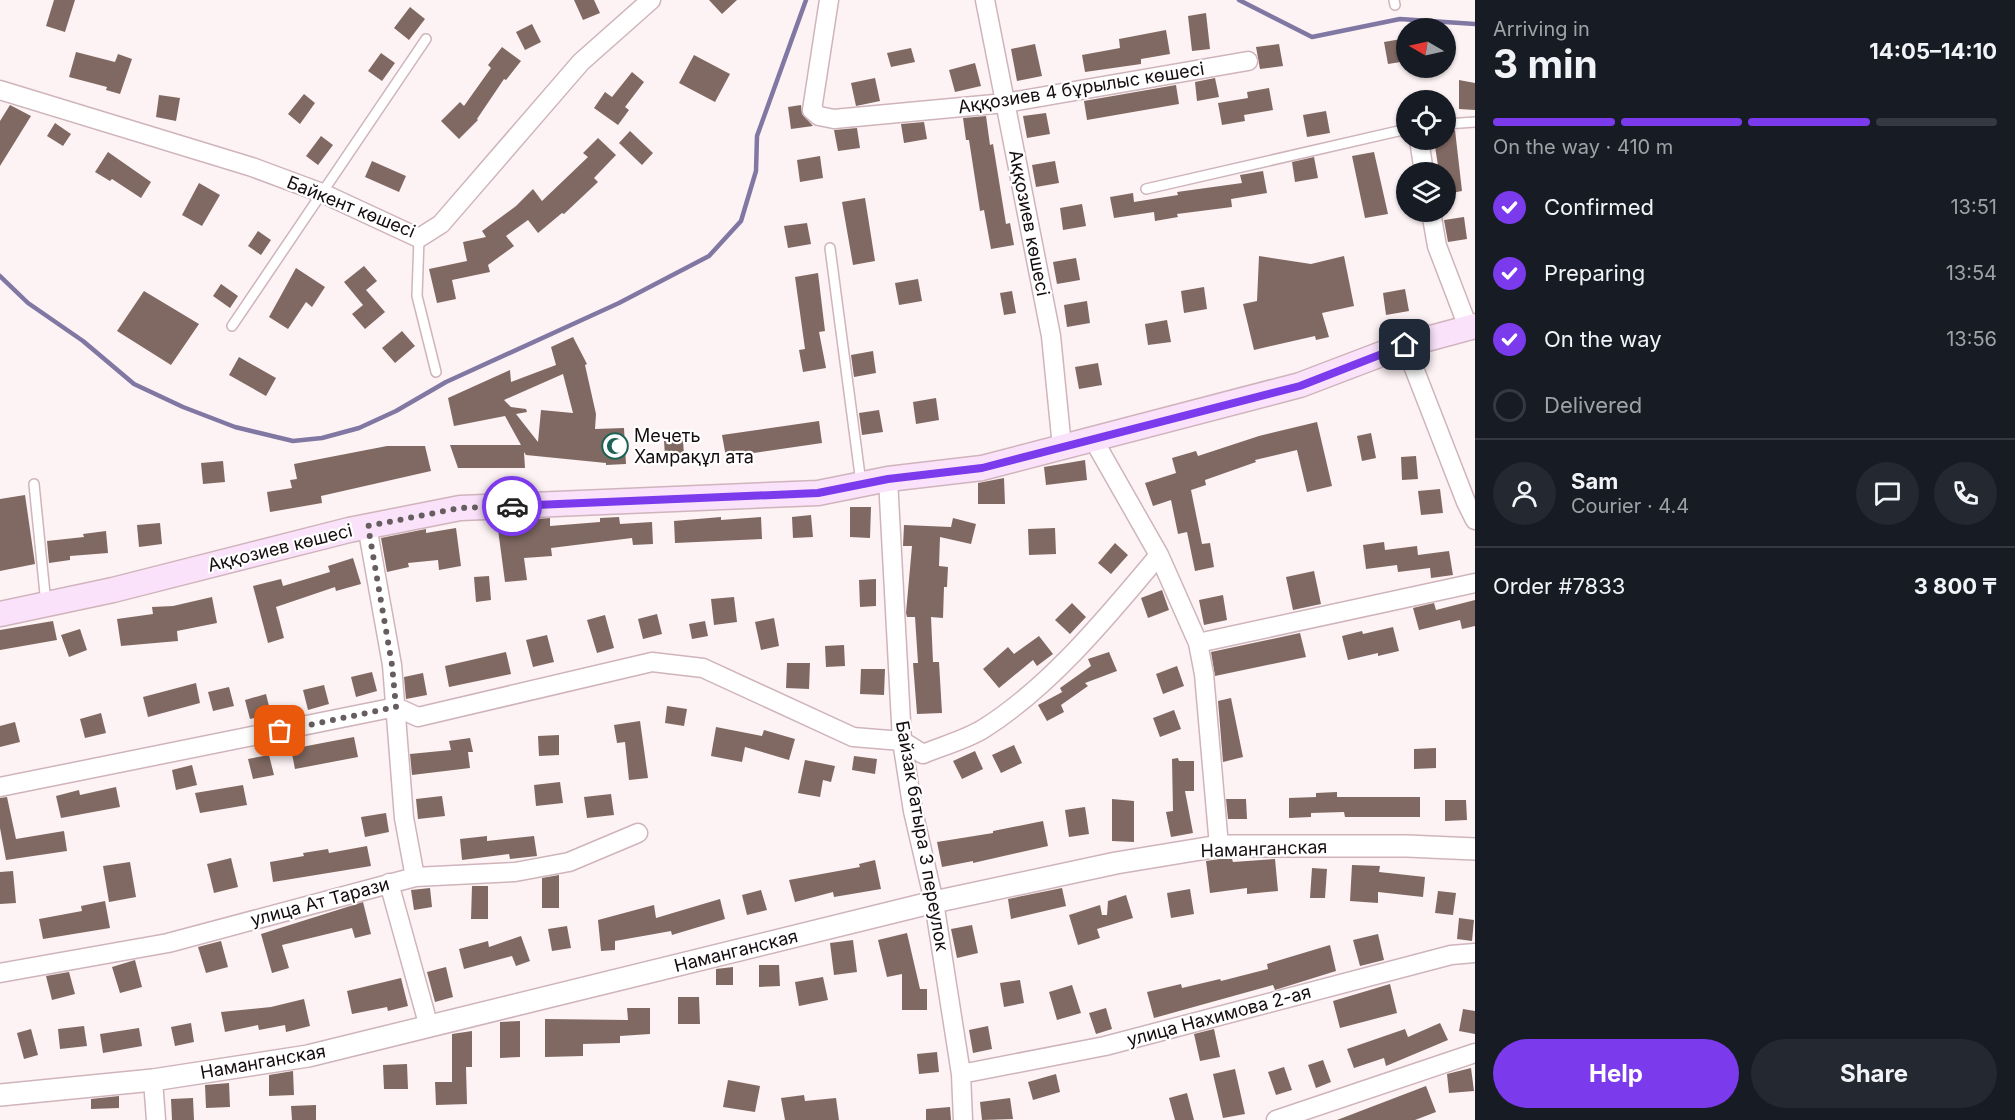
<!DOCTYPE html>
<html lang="en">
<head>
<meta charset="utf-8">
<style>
	:root { --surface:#171b24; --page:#242831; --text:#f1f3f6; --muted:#9ea1a6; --line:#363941; --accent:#7c3aed }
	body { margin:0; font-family:Inter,sans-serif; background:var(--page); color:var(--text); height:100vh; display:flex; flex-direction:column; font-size:22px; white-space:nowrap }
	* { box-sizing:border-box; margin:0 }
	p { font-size:20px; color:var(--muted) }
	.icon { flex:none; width:33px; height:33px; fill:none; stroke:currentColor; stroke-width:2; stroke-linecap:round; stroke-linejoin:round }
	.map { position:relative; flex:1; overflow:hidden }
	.drawer { display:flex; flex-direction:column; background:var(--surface); width:540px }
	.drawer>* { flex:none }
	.needle { width:39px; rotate:279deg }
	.tools { position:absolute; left:1396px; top:18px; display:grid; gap:12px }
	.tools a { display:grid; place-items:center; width:60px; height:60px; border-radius:50%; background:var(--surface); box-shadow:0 2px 4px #0004; font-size:30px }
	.pin { position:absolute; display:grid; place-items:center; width:51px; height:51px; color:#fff; margin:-26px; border-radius:12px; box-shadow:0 3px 9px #0006 }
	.courier { position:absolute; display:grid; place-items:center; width:60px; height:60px; margin:-30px; border:4px solid #7c3aed; border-radius:50%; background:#fff; color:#222; box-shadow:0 2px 8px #0007 }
	.headline em { font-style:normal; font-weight:700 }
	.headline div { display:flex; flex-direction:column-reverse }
	.headline { display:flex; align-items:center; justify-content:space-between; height:102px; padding:0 18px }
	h1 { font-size:39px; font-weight:700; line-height:45px }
	.bar { display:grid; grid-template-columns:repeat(4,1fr); gap:9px 6px; align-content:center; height:72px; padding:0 18px }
	.bar i { height:8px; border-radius:4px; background:var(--line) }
	.bar .current { background:var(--accent) }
	.bar p { grid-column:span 4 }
	.line { display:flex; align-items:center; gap:15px; padding:0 18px; border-top:2px solid var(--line) }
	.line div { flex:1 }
	.round { display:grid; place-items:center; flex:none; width:63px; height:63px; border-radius:32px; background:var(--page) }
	ol { padding:0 18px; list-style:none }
	li { display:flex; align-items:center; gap:18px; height:66px }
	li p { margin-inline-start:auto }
	li .icon { padding:6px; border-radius:50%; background:var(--accent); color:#fff; stroke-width:4 }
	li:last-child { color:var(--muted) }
	li i { width:33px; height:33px; border:3px solid var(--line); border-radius:50% }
	.primary-button { display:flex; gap:12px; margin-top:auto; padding:12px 18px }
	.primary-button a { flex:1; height:69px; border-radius:36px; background:var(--accent); color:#fff; font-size:24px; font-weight:700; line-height:69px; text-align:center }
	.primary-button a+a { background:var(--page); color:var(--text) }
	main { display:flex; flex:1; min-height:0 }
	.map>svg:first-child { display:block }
</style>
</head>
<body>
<main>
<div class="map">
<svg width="1475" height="1120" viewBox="0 0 1475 1120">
	<rect width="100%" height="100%" fill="#fdf2f4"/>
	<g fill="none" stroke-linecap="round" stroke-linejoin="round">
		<path stroke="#8077a3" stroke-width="4.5" d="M1239,0L1312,37L1400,19L1475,24
			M0,276L28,303L83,341L134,384L183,407L235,427L293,441L322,438L359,428L396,411L446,382L619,303L709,256L741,221L756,171L757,136L806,0"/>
	</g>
	<path fill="#806962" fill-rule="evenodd" d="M54,0H75L65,32L46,26Z
		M574,0H594L600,13L583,20Z
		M709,0H737L722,14Z
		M410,7L425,19L409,40L394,28Z
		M1206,13L1210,49L1192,51L1188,16Z
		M532,24L541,42L525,50L516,32Z
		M1166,30L1170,54L1141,59V64L1085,72L1082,55L1120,48L1119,39Z
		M1407,38V61L1388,64L1384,42Z
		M1035,44L1042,76L1017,81L1011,49Z
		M1279,44L1283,66L1260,69L1256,47Z
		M502,47L521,61L506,80L504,79L477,119L478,120L459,139L441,121L460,102L464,106L491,68L488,65Z
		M911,48L915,62L891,67L887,53Z
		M76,52L115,62L118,54L132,59L120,94L106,90L107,87L69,77Z
		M381,53L395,63L382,81L368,71Z
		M694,55L730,74L715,102L679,83Z
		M975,63L981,86L955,92L949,70Z
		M632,72L644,82L625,107L629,110L618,125L594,108L605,92L612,97Z
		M875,78L880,101L856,106L851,83Z
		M1215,78L1219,97L1197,101L1195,82Z
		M1459,80L1475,83V110L1459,109Z
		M1176,85L1179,104L1087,120L1084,101Z
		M1269,88L1273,110L1244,115L1245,121L1222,125L1218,103L1248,98L1247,92Z
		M304,94L315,103L300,124L288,114Z
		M159,95L180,98L176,121L156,117Z
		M10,105L31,116L0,166V121Z
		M801,105L802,114L813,126L791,129L788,107Z
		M1326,111L1330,133L1307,137L1303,115Z
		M1046,113L1050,134L1027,138L1023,116Z
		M986,116L990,145L993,144L1006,224L1010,223L1014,245L991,249L984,210L980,211L969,140H966L963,118Z
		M924,122L927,139L904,143L901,124Z
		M55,123L71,134L63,146L47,136Z
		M857,128L860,148L838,151L834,130Z
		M1455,130L1462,191L1446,194V172H1439L1434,140H1446V131Z
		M630,131L653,153L642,165L619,143Z
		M321,136L333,145L318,165L306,156Z
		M598,138L616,155L594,178L598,182L564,214L562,213L538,233L528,220L506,236L514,246L488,265L490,272L452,280L456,299L437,303L429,269L467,261L463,242L486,237L482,231L516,206L533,189L542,201L588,157L583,153Z
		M108,152L151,182L141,198L112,179L110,181L95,172Z
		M1374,152L1388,214L1365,218L1352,156Z
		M820,156L823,178L800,182L797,160Z
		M1314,157L1318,178L1295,182L1292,162Z
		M372,161L406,176L399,192L365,177Z
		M1055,161L1059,183L1036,187L1032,165Z
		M1263,171L1267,193L1231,199L1232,207L1177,214L1178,217L1155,221L1154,212L1114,218L1110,197L1133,193L1134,202L1178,195L1177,192L1242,183L1240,175Z
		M199,183L220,195L202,226L182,215Z
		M865,198L875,261L853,265L842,202Z
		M1082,204L1086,226L1063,230L1060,208Z
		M1464,217L1467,239L1448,242L1444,220Z
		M807,223L811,244L788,248L784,226Z
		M258,231L271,240L261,255L248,246Z
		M1259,256L1311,264L1344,256L1354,306L1322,313L1329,337L1316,340L1315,336L1254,350L1243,304L1257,301Z
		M1076,258L1080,280L1057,284L1053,262Z
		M364,266L377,281L366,290L385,312L365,329L352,314L363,305L344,282Z
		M296,268L325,287L312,307L306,302L288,329L269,317Z
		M818,273L825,331L819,332L826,368L803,372L799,350L805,349L795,277Z
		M918,279L922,301L899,305L895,283Z
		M221,284L238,296L230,308L213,296Z
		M1204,287L1207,309L1184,313L1181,291Z
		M1405,289L1409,311L1386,315L1383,293Z
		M144,291L199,324L171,365L117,331Z
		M1012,291L1016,313L1004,315L1000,293Z
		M1087,301L1090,323L1067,327L1064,305Z
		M1167,320L1171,342L1148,345L1145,324Z
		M402,331L415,346L395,363L382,348Z
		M573,337L587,364L585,365L596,414L595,429L624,428L626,464L606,465V463L526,455L524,452L525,468H458L450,445H521L505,416L454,426L448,398L510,370L511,382L556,365L551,347ZM563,374L573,413L541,410L538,442L516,414L527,412L526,409L511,407L504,400Z
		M873,351L876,373L854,377L851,355Z
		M239,357L276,378L266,396L229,375Z
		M1098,363L1102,385L1079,389L1075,367Z
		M936,398L939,420L916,424L913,402Z
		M879,410L883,432L862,435L859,413Z
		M819,421L822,443L726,457L722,435Z
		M1317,422L1332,486L1307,492L1297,450L1255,460L1256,462L1205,480L1206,485L1191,490L1202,544L1210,543L1214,567L1195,571L1187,532L1178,534L1171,500L1153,506L1145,483L1176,473L1172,458L1196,451L1198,456L1259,436Z
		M1371,433L1376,458L1362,461L1357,436Z
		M683,439L684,456L665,457L664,440Z
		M387,446H425L431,471L321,496L322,503L270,512L267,492L292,488L290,480L297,479L294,464Z
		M1416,456L1418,479L1402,480L1401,457Z
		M1085,460L1087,480L1046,485L1044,467Z
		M223,461L225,482L203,484L201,463Z
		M1004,478L1005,504H978V483Z
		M1440,489L1443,513L1421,515L1418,491Z
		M25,495L35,564L0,571V499Z
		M850,507H871L870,538L850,537Z
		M811,515L813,537L793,538L792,517Z
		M619,517L620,524L652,522L653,544L633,545L632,538L551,548L552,556L524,558L527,580L505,582L497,522L550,518V526L600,522V518Z
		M721,517V520L761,517L762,539L675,543L674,521Z
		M953,518L976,524L971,544L940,537L939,566L948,567L947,587H944L943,618L931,617L933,662H939L942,713L917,714L913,663H918L915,617H907L906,613L912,546H903L904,525L951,527Z
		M160,523L162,544L139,547L137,525Z
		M456,528L461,566L439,570L438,560L408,563L409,567L387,572L381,538L426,529V533Z
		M1055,528L1056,554L1029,555L1028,529Z
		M106,531L108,553L70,556V560L49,563L47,541L84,537L83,534Z
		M1384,542L1385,550L1417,546L1418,555L1449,551L1453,575L1431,578L1430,568L1398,572L1397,565L1366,569L1363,545Z
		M1115,543L1128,555L1111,574L1098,563Z
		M353,558L361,584L336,591L335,587L276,607L284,638L268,643L253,586L281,579L283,586L330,572L328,566Z
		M1314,571L1321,604L1293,610L1286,577Z
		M489,576L491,600L476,602L474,577Z
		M876,579V606L860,607L859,580Z
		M1162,590L1169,610L1148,618L1141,598Z
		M1223,595L1227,620L1204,625L1199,600Z
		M212,597L217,623L177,631L178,641L121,646L117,619L153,614L152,607L173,606Z
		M734,597L737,622L714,625L711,599Z
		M1475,600V626L1462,629L1460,620L1419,630L1413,608L1434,603L1436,610Z
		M1072,603L1086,617L1070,634L1055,620Z
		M657,614L662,634L643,639L638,619Z
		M605,615L614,648L597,653L587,620Z
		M774,618L779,646L761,650L755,622Z
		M53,621L57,640L0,650V630Z
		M705,621L708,636L692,639L689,624Z
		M1393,627L1399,651L1378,656V653L1348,660L1342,636L1362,631L1363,634Z
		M80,629L87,650L69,657L61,635Z
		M1300,633L1306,657L1215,676L1211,652Z
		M547,635L554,662L533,667L526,640Z
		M1039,636L1053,654L1037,666L1033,660L999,688L983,669L1008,647L1014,654Z
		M844,645L845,666L826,667L825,646Z
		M506,652L511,674L449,687L445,666Z
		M1109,652L1117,671L1085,683L1088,686L1061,705L1064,712L1047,721L1038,705L1066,690L1062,692L1060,688L1091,666L1088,659Z
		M787,663H810L809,689L786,688Z
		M1177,666L1184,686L1163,694L1156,674Z
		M861,669H885L884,695L860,694Z
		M372,672L377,691L356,697L351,677Z
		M423,673L427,695L406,699L404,677Z
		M196,683L200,703L148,717L143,697Z
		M324,685L329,704L308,710L303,690Z
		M229,687L234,706L213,711L208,692Z
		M266,694L271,714L250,719L245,700Z
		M1231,698L1243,757L1223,762L1218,701Z
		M667,706L687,709L684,726L665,723Z
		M1174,710L1181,729L1160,737L1153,718Z
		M101,713L106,733L85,738L80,719Z
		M640,721L648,778L629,780L625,742L617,743L614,725Z
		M15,722L20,742L0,747V726Z
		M716,727L762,736L764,730L795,739L789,760L745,747L742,762L711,756Z
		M559,735V755L539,756L538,736Z
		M354,737L358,757L295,769L291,749Z
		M470,738L473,752H468L470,768L412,775L410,754L451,750L449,741Z
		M1014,745L1022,763L1001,773L992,755Z
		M1436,748V768L1414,769V749Z
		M975,751L983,769L962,779L953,761Z
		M269,755L274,775L253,779L248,759Z
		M854,756L877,759L875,774L852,770Z
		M1178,758L1179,761H1194V791H1185L1193,833L1171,837L1166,812L1173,811L1172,759Z
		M805,760L835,766L831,782L823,780L820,797L798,793Z
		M192,765L197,785L176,790L172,770Z
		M560,782L563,803L536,806L534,785Z
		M243,785L247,805L200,813L195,793Z
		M116,787L120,807L61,818L56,796L79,790L80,795Z
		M1337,792V797H1420V817H1345L1344,812L1311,813V817L1289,818V798L1316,797V793Z
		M611,794L614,815L587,818L584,797Z
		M442,796L445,816L418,819L416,799Z
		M7,797L16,839L64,831L67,851L6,860L0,828V798Z
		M1112,799L1134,801V842L1112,841Z
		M1226,799H1246L1247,819H1228Z
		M1445,800H1466L1467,820L1445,821Z
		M1085,807L1089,834L1069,837L1065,810Z
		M386,813L389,832L365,837L361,817Z
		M1043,821L1048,846L973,863V861L942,867L937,842L993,833V831Z
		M487,836V841L534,836L537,856L510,859L509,854L462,860L460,839Z
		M367,846L371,866L273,882L270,862L304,856L303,853L328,849L329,853Z
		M231,858L238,887L214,893L207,864Z
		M1220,859H1232L1233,862L1275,859L1278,891L1247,894V888L1210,893L1206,861Z
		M875,860L881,889L834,897L833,892L795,902L789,880L860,867L859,864Z
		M130,862L136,897L109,902L103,866Z
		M1352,865L1380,866L1379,872L1425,877L1423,897L1378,892V903L1350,901Z
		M1312,868L1327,869L1325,898H1310Z
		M13,871L16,903L0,904V872Z
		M559,875V908H542V878Z
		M472,886H488V919H471Z
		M430,888L432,907L414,910L411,890Z
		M1062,888L1066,906L1011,919L1008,899Z
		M1190,889L1194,914L1171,918L1167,893Z
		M761,890L767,910L747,915L742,895Z
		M1438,891L1456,893L1453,915L1435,913Z
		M1126,895L1133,918L1097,929L1100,938L1078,945L1069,915L1100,905L1102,915H1107L1108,901Z
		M720,899L725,919L672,935L671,931L615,941V950L601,951L598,920L654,905L656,918Z
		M105,901L110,928L43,939L39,919L82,911L81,906Z
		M363,902L371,934L355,938L352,928L282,945L289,968L272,973L261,934Z
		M1459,918L1474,920L1472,941L1457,939Z
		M972,925L978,953L957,958L951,929Z
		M567,926L571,948L552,951L548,929Z
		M907,933L920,989H927V1010H902V974L887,977L878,940Z
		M1378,934L1384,960L1360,966L1353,940Z
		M521,936L530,961L516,966L512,956L464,969L459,949L488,941L489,947Z
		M853,940L857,972L834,975L830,943Z
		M221,941L228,967L206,973L198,947Z
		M1330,945L1336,971L1275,990L1273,985L1154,1018L1147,992L1181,984L1182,988L1220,979L1221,981L1268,969L1267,964Z
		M135,960L142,987L120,993L112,967Z
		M759,965H779L780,986L759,987Z
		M446,967L453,997L435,1002L427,972Z
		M733,967V985H716V969Z
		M69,972L75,994L52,1000L46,976Z
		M823,977L828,1000L799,1006L795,982Z
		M401,978L408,1006L388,1011L387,1007L352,1014L347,991Z
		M1020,980L1024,1003L1004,1007L1000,983Z
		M1390,984L1397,1013L1340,1028L1333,1001Z
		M1072,985L1081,1013L1057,1020L1049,992Z
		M678,997H699L700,1024H678Z
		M304,999L310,1026L286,1032L285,1025L259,1030L258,1025L225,1032L221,1012L271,1007Z
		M627,1008H650V1034L620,1036V1043L583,1044V1056L545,1057V1019L628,1020Z
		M1106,1008L1112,1029L1096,1034L1089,1013Z
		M1463,1009L1475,1011V1034L1459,1031Z
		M520,1021V1057L500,1058V1022Z
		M191,1023L194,1042L175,1046L171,1027Z
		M1440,1023L1448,1040L1386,1066L1384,1058L1354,1068L1347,1049L1405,1029L1408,1037Z
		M84,1026L87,1046L60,1049L58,1029Z
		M988,1026L992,1049L973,1053L969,1030Z
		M139,1028L142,1046L103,1053L100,1034Z
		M31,1029L38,1055L24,1059L17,1033Z
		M1214,1029L1220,1057L1200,1061L1194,1034Z
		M472,1031V1067H466L467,1104L436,1105L435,1082H452V1034Z
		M937,1052L939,1072L919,1074L917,1054Z
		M1323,1060L1331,1082L1316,1088L1308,1065Z
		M407,1064L408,1089H384L383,1065Z
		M1284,1067L1292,1090L1276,1095L1268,1072Z
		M1471,1068L1474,1091L1449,1093L1447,1074Z
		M1235,1069L1245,1114L1223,1118L1213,1074Z
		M293,1071L294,1095L269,1096V1075Z
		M1056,1074L1060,1092L1033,1100L1028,1082Z
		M728,1080L760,1086L755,1112L723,1107Z
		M229,1083L230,1107L206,1108L205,1085Z
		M1426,1086L1436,1112L1415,1120H1337Z
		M1187,1093L1194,1120H1175L1169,1098Z
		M804,1095L805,1101L836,1098L839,1120H785L781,1098Z
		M119,1096V1108L91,1109V1099Z
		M193,1098L194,1120H172L171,1099Z
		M1010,1098L1013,1119L982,1120L980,1102Z
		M316,1105V1120H292L291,1106Z
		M950,1107L951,1120H926V1109Z"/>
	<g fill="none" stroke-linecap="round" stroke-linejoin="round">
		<g stroke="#cfb4bb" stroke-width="12">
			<path id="service" d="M1394,0L1395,5
				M1446,124L1475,122
				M1146,189L1407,129
				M419,238L417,296L436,372
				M830,248L861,483
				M232,326L426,39
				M34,484L46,604"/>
		</g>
		<g stroke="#cfb4bb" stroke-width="21">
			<path id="minor" d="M829,0L812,110L819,116L834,119L1005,103L1248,61
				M985,0L1051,336L1062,447
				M0,90L252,167L322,193L419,238L441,224L581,62L651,0
				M1419,140L1424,172
				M1431,212L1437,246L1468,327
				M1405,345L1466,502L1475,520
				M1093,439L1159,555L1198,643L1204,674L1219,846
				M888,479L902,741L913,811L934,902L961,1074L963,1120
				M367,526L392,665L404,818L415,877
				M1198,643L1475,583
				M0,787L396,707L418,717L652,662L703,668L853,737L902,741L923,754C942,746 965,740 983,729C1050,687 1108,616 1159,555
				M389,883L429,1027
				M0,973L168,943L415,877L515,872L569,862L638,833
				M961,1074L1105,1046L1451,955L1475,953
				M153,1080L156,1120
				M1276,1120L1475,1053"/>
		</g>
		<g stroke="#cfb4bb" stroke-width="24">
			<path id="tertiary" d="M0,1095L153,1080L308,1056L934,902L1116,863L1219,846H1407L1475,849"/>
		</g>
		<g stroke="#cfb4bb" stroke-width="27">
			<path id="secondary" d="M0,614L113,590L349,530L460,508L818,493L888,479L982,468L1300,385L1405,345L1475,326"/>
		</g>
		<use href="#service" stroke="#fff" stroke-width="9"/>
		<use href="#minor" stroke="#fff" stroke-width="18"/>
		<use href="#tertiary" stroke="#fff" stroke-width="21"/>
		<use href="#secondary" stroke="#fae2fa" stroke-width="24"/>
	</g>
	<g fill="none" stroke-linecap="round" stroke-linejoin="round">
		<path stroke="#665d5f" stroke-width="6" stroke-dasharray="0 10.8" d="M280,731L396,707L392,665L368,526L460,508L512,506"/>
		<path stroke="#7c3aed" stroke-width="8" d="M512,506L818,493L888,479L982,468L1300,386L1405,345"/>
	</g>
	<defs>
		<g id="mosque-ring" transform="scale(1.35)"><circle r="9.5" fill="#fff" stroke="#1d6354" stroke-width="1.5"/><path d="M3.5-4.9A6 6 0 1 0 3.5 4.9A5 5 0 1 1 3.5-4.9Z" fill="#1d6354"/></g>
	</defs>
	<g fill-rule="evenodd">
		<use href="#mosque-ring" x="615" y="446"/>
	</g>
	<g text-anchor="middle" stroke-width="4.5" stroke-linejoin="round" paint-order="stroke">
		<g font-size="18" fill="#150d0f" stroke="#fff">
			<text transform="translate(1081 88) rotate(-9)" y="6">Аққозиев 4 бұрылыс көшесі</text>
			<text transform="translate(351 207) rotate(22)" y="6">Байкент көшесі</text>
			<text transform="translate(1029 223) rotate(79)" y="6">Аққозиев көшесі</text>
			<text transform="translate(280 548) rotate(-14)" y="6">Аққозиев көшесі</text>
			<text transform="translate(922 836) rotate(80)" y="6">Байзак батыра 3 переулок</text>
			<text transform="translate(1264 849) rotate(-2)" y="6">Наманганская</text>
			<text transform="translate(320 902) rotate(-15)" y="6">улица Ат Тарази</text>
			<text transform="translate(736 951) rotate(-14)" y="6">Наманганская</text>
			<text transform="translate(1219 1016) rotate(-15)" y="6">улица Нахимова 2-ая</text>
			<text transform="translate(263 1062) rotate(-10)" y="6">Наманганская</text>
		</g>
		<g font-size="18" fill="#150d0f" stroke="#fff" text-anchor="start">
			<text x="634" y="442">Мечеть<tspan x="634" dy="21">Хамрақұл ата</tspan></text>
		</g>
	</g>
</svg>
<div class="tools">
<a><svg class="needle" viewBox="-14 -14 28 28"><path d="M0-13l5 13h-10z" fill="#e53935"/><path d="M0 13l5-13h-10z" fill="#9ea1a6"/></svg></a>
<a><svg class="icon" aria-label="locate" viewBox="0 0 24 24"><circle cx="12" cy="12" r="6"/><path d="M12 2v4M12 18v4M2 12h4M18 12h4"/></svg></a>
<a><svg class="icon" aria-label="layers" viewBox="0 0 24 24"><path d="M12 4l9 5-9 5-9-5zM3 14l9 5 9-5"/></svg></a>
</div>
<div class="pin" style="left:280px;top:731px;background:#ea580c"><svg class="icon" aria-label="bag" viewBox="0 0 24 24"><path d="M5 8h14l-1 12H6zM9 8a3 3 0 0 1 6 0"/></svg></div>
<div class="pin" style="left:1405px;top:345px;background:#1f2937"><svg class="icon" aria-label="home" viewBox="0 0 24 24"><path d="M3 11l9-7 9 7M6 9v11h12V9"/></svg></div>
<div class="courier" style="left:512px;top:506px"><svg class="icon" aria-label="car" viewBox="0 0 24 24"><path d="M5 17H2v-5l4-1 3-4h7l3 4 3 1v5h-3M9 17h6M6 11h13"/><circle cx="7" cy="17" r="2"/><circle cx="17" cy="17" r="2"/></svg></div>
</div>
<section class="drawer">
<div class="headline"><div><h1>3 min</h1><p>Arriving in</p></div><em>14:05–14:10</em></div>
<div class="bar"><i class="current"></i><i class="current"></i><i class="current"></i><i></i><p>On the way · 410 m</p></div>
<ol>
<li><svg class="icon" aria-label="check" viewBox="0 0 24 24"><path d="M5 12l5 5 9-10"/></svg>Confirmed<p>13:51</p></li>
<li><svg class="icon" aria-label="check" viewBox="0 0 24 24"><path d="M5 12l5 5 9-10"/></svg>Preparing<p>13:54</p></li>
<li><svg class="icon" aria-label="check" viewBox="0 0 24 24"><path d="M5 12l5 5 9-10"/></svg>On the way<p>13:56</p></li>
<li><i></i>Delivered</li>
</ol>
<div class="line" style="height:108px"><a class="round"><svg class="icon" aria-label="person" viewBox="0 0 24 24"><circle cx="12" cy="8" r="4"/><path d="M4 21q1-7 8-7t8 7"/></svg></a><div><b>Sam</b><p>Courier · 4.4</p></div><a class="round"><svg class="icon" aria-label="chat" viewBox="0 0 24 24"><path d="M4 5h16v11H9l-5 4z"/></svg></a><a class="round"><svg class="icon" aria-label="phone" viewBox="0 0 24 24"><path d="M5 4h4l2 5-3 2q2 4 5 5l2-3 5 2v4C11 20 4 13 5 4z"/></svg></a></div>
<div class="line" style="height:78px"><div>Order #7833</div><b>3 800 ₸</b></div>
<div class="primary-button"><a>Help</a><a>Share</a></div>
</section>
</main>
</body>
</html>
